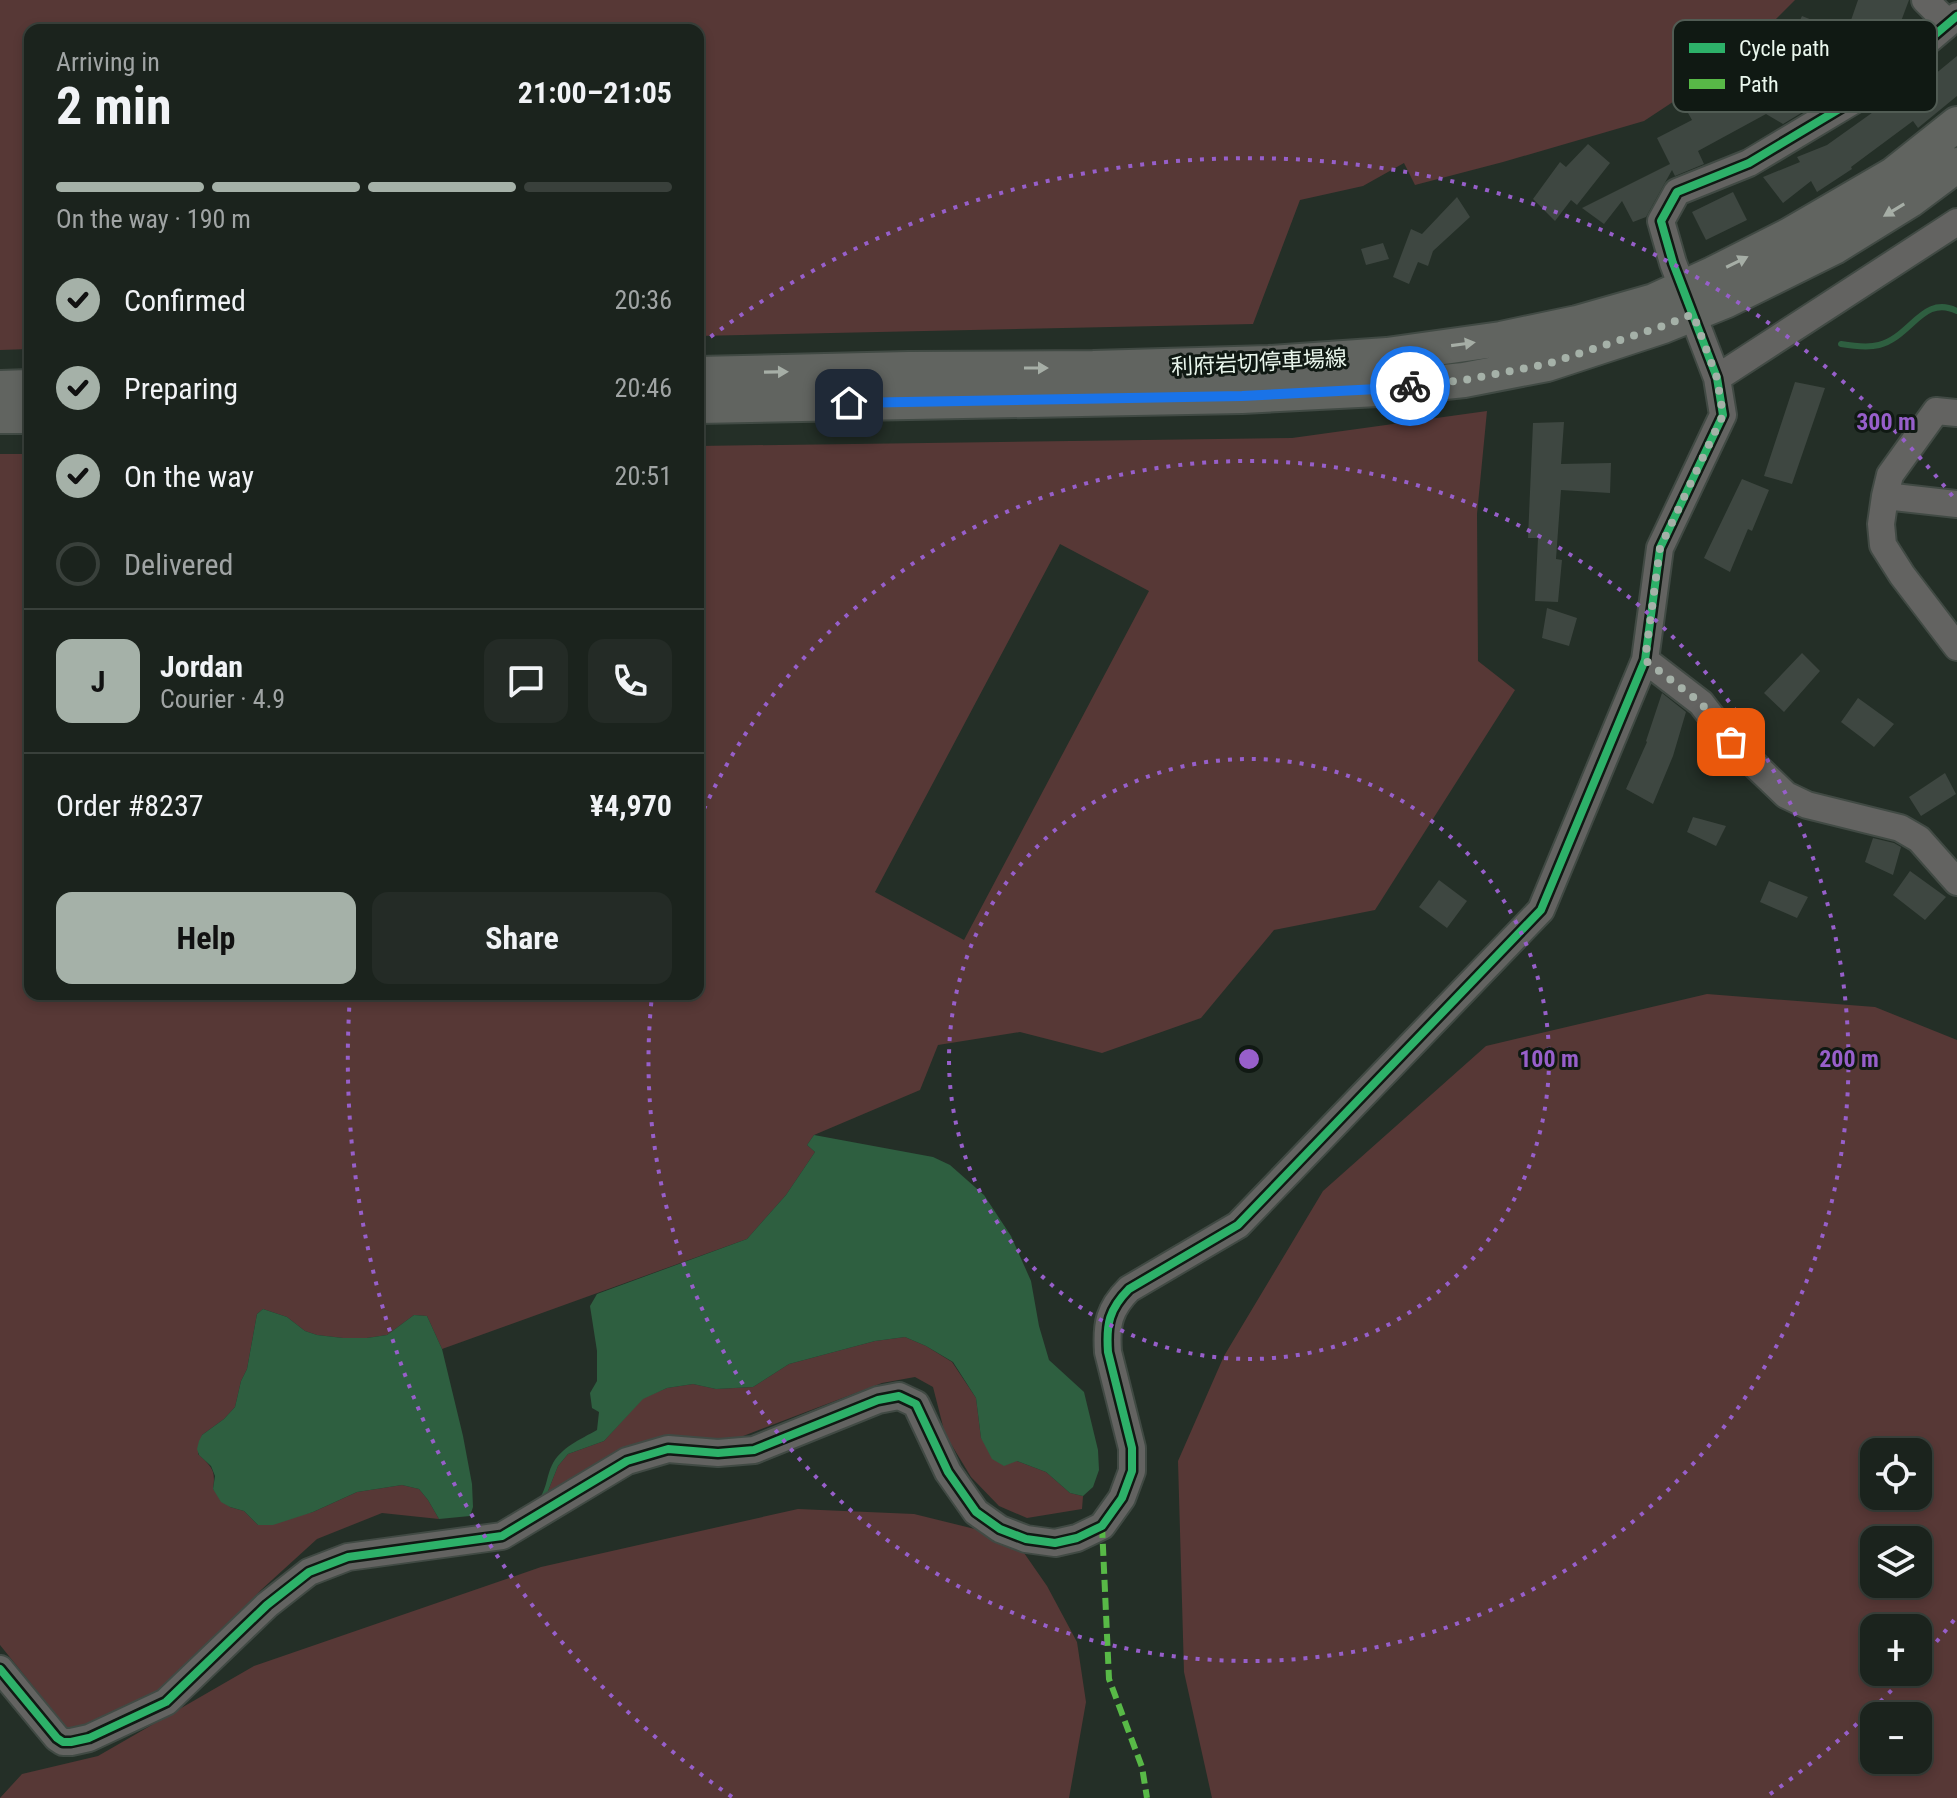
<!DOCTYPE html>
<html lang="en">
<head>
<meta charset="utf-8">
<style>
	:root { --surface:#1b231d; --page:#242b26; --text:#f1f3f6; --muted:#a0a4a4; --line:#39403b; --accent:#a5b1a8 }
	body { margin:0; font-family:"Roboto Condensed","Noto Sans JP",sans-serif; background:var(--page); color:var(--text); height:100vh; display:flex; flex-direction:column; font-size:30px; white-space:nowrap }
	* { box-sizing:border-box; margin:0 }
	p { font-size:26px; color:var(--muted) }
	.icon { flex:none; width:44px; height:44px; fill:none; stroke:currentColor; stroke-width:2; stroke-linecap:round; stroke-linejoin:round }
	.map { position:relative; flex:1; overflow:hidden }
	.drawer { position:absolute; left:24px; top:24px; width:680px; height:976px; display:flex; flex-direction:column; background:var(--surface); border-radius:16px; box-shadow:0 4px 12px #0003,0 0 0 2px var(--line) }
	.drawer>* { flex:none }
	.controls { position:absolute; left:1860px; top:1438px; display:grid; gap:16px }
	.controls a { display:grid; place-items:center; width:72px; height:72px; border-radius:16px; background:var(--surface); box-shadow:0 4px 12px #0003,0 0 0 2px var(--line); font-size:40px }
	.pin { position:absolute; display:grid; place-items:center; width:68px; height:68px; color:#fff; margin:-34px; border-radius:16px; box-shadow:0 4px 12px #0006 }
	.courier { position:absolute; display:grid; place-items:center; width:80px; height:80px; margin:-40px; border:6px solid #1a73e8; border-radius:50%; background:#fff; color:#222; box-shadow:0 2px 10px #0007 }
	.summary em { font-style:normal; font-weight:700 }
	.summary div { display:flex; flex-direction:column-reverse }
	.summary { display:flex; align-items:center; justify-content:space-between; height:136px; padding:0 32px }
	h1 { font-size:52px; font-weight:700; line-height:60px }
	.bar { display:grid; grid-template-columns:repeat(4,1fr); gap:12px 8px; align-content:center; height:96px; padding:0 32px }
	.bar i { height:10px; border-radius:6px; background:var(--line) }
	.bar .selected { background:var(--accent) }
	.bar p { grid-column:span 4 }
	.line { display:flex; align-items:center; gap:20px; padding:0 32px; border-top:2px solid var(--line) }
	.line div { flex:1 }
	.round { display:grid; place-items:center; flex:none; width:84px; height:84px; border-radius:16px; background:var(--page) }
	ol { padding:0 32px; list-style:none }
	li { display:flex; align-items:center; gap:24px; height:88px }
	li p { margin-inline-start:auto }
	li .icon { padding:8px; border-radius:50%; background:var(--accent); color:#111; stroke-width:4 }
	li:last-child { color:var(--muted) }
	li i { width:44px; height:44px; border:4px solid var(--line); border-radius:50% }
	.button { display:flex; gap:16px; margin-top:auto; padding:16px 32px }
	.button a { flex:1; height:92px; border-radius:16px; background:var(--accent); color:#111; font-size:32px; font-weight:700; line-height:92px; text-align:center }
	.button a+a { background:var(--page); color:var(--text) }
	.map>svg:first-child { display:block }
</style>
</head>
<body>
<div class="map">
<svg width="1957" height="1798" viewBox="0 0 1957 1798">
	<rect width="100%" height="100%" fill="#242f27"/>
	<path fill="#573836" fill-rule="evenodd" d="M0,0H1795L1732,63L1644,121L1503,162L1415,185L1404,163L1363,186L1300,200L1253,324L698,336V30H30V349L0,350Z
		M1487,411L1477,514L1478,661L1515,690L1375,910L1274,930L1201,1018L1102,1053L1020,1032L938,1045L920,1090L814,1135L807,1145L815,1152L786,1195L747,1239L442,1349L427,1316L414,1315L387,1335L367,1338H343L317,1335L305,1331L287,1317L263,1309L257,1314L247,1369L241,1381L235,1407L224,1419L202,1435L198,1454C212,1467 216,1470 213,1489L230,1507L244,1511L258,1525L313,1512L357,1492L402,1485L419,1489L428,1500L439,1519L382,1513L317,1539L261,1590L168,1690L78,1731L66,1727L0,1645V454H30V994H698V446L1292,438ZM1060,544L1149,591L964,940L875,892Z
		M1707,994L1875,1007L1957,1040V1798H1212L1184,1672L1178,1461L1224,1356L1323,1191L1486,1046ZM1874,1452H1918V1496H1874ZM1918,1540V1584H1874V1540ZM1874,1628H1918V1672H1874ZM1874,1716H1918V1760H1874Z
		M905,1337L926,1346L952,1362L976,1398L981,1438L1017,1461L1046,1472L1070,1493L1083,1496L1082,1509L1027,1518L999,1506L971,1477L945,1434L933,1387L915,1377L882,1383L738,1438H665L613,1454L546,1496L558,1466L568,1454L604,1441L643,1398L667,1388L693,1384L716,1389L753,1387L789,1364L875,1341Z
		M798,1509L914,1514L987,1532L1022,1550L1047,1586L1077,1642L1086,1702L1069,1798H0L22,1774L98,1756L254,1666L541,1567Z"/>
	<path fill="#2e5f40" d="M814,1135L933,1157L950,1165L984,1195L1011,1236L1031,1281L1039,1326L1049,1360L1084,1392L1098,1450L1099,1470L1093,1487L1083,1496L1070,1493L1046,1472L1017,1461L1004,1466L992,1459L981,1438L976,1398L953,1362L926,1346L905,1337L875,1341L789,1364L753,1387L716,1389L693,1384L667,1388L643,1399L604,1441L568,1454L558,1466L546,1496H541C547,1486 547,1475 552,1465C560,1448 581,1439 597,1430L599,1412L592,1408L590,1393L597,1381V1351L590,1306L597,1294L747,1239L786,1195L815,1152L807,1145Z
		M263,1309L287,1317L305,1331L317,1335L343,1338H367L387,1335L414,1315L427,1316L442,1349L463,1436L472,1484L473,1507L470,1516L439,1519L428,1500L419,1489L402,1485L357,1492L313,1512L273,1525H258L244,1511L230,1507L221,1502L213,1489L215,1476L211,1466L199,1455L197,1449L199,1441L202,1435L224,1419L235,1407L241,1381L247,1369L257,1314Z"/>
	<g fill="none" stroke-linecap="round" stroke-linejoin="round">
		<path stroke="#2e5f40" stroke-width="6" d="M1841,344C1853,346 1867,348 1879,345C1911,337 1923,294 1957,311"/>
	</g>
	<path fill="#3e4741" d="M1858,0H1909L1897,32L1882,25L1865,73L1849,84L1831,78Z
		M1802,16L1822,24L1795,80L1822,99L1816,104L1783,124L1766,114L1698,151L1704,164L1675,176L1672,170L1646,217L1633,222L1622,201L1604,224L1582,208L1670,164L1657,138L1692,120L1688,113L1728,91L1765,44L1782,57Z
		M1957,56V96L1918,128L1913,121L1851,167L1852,169L1817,192L1811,181L1783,203L1763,177L1800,162L1797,157L1827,145L1883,105L1889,112Z
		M1588,144L1610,163L1577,205L1571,200L1555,221L1533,199L1560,162L1566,167Z
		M1733,192L1747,220L1706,240L1692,212Z
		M1457,197L1470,217L1433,251L1428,266L1418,262L1409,284L1393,277L1411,229L1422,234Z
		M1383,243L1389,259L1366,265L1361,249Z
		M1795,382L1825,388L1792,484L1764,476Z
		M1564,422L1561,464L1611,463L1610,493L1561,490L1556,559L1562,560L1558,602L1535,601L1538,538H1528L1533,423Z
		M1742,479L1769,490L1752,531L1748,529L1730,572L1704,558Z
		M1547,608L1577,618L1569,646L1542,638Z
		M1802,653L1820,671L1784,712L1764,693Z
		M1662,693L1686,712L1673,756L1653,804L1626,789L1647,742L1646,741Z
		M1858,698L1894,724L1874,747L1841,722Z
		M1945,773L1956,794L1921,816L1909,797Z
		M1693,817L1726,826L1716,846L1687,832Z
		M1873,838L1894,843L1901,847L1893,875L1865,862Z
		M1910,871L1946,897L1925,920L1893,895Z
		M1439,880L1467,901L1447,928L1419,907Z
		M1769,881L1808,897L1797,918L1760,902Z"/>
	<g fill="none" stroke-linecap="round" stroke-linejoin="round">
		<g stroke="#414a44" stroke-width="30">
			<path id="minor" d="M1925,0L1948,23
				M1717,378L1957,222
				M1957,413L1936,411L1890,475L1885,496L1881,524L1883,545L1902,575L1957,647
				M1885,496L1957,504
				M1645,660L1701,703L1731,742L1786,795L1807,805L1900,828L1919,839L1957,882
				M0,1669L57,1738L63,1742H71L89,1738L166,1702L267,1605L309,1572L348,1557L502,1536L627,1461L668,1449L718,1453L754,1450L878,1400L899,1396L916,1404L948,1472L976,1512L1000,1529L1026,1539L1055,1543L1077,1538L1102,1526L1122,1498L1132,1471V1448L1108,1352C1106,1324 1109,1309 1129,1289L1238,1225L1541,910L1645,660L1660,548L1723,415L1717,378L1673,263L1661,221L1677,192L1749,163L1866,93L1957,16"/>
		</g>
		<g stroke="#414a44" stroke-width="38">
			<path id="major" d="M698,374L908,369L1093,368L1269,363L1387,355L1501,339L1577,323L1654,301L1713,274L1790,235L1893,175L1957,124
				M0,388L30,387
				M698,406L1242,396L1378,389L1464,380L1547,364L1663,326L1725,301L1834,247L1910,200L1957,165
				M0,416H30"/>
		</g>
		<use href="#minor" stroke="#636361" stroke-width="26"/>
		<use href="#major" stroke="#616460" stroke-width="34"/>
		<path stroke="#58b947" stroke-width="6" stroke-dasharray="12 6" stroke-linecap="butt" d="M1102,1526L1109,1679L1142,1767L1147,1798"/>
		<g stroke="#101913" stroke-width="13">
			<path id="cycleway" d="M0,1669L57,1738L63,1742H71L89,1738L166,1702L267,1605L309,1572L348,1557L502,1536L627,1461L668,1449L718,1453L754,1450L878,1400L899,1396L916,1404L948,1472L976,1512L1000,1529L1026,1539L1055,1543L1077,1538L1102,1526L1122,1498L1132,1471V1448L1108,1352C1106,1324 1109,1309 1129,1289L1238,1225L1541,910L1645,660L1660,548L1723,415L1717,378L1673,263L1661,221L1677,192L1749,163L1866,93L1957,16"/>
		</g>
		<use href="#cycleway" stroke="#2db169" stroke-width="8"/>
	</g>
	<defs><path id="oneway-solid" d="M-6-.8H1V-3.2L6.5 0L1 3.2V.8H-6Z" transform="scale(2)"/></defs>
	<g fill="#a6aea6">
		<use href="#oneway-solid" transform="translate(1894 210) rotate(149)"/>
		<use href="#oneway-solid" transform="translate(1737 262) rotate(-26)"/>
		<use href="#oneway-solid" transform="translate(1463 344) rotate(-8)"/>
		<use href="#oneway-solid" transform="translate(1036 368)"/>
		<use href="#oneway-solid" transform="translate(776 372) rotate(-1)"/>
	</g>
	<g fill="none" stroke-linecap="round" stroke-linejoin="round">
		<path stroke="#a5b1a8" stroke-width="8" stroke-dasharray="0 14.4" d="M1410,386L1464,380L1547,364L1663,326L1693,314L1717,378L1723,415L1660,548L1645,660L1701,703L1731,742"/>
		<path stroke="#1a73e8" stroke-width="10" d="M849,403L1242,396L1378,389L1410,386"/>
	</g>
	<g fill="none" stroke="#975fca" stroke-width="4" stroke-dasharray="4 8">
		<circle cx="1249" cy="1059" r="300"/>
		<path d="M699 820A600 600 0 1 1 652 996"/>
		<path d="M1954 1620A901 901 0 0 1 1919 1662M1908 1673A901 901 0 0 1 1766 1797M732 1797A901 901 0 0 1 350 996M701 344A901 901 0 0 1 1954 498"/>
	</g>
	<g text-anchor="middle" stroke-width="6" stroke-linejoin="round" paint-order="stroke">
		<g font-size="22" fill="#eaf7ed" stroke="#101913">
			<text transform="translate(1259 362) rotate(-3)" y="8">利府岩切停車場線</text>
		</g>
	</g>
	<rect x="1673" y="20" width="264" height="92" rx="12" fill="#101913" stroke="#515c54" stroke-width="2"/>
	<rect x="1689" y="43" width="36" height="10" fill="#2db169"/>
	<rect x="1689" y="79" width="36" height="10" fill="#58b947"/>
	<g font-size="22" fill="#eaf7ed">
		<text x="1739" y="56">Cycle path</text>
		<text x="1739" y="92">Path</text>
	</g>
	<circle cx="1249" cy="1059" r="12" fill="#975fca" stroke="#101913" stroke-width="4"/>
	<g font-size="24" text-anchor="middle" font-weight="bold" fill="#975fca" stroke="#101913" stroke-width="6" stroke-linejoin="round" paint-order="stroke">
		<text x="1886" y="430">300 m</text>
		<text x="1549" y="1067">100 m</text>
		<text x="1849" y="1067">200 m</text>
	</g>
</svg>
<div class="controls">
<a><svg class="icon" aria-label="locate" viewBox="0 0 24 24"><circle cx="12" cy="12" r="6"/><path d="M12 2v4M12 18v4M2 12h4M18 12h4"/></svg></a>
<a><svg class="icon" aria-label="layers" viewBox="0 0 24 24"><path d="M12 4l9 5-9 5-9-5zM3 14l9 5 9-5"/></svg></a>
<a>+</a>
<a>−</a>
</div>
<div class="pin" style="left:1731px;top:742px;background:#ea580c"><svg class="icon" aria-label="bag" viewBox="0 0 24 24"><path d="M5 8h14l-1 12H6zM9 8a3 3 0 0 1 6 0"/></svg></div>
<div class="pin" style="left:849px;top:403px;background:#1f2937"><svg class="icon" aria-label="home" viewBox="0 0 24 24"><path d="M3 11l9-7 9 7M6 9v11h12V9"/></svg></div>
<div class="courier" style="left:1410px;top:386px"><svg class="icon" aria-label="bike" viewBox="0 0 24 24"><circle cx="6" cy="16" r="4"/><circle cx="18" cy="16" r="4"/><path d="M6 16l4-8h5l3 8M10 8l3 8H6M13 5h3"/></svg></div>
<section class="drawer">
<div class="summary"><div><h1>2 min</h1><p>Arriving in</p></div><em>21:00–21:05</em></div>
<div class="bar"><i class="selected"></i><i class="selected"></i><i class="selected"></i><i></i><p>On the way · 190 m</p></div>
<ol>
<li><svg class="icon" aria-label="check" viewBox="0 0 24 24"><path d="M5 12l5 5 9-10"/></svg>Confirmed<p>20:36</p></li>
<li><svg class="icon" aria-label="check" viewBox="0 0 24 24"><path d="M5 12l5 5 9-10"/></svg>Preparing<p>20:46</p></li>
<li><svg class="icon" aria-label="check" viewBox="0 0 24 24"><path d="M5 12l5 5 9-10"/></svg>On the way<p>20:51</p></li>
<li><i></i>Delivered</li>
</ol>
<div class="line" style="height:144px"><b class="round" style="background:var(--accent);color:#111">J</b><div><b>Jordan</b><p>Courier · 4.9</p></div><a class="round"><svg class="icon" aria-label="chat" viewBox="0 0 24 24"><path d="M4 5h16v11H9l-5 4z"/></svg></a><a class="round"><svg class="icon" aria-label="phone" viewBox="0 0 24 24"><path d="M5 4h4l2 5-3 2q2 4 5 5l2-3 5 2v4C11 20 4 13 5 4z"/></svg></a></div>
<div class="line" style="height:104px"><div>Order #8237</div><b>¥4,970</b></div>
<div class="button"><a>Help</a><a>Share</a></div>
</section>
</div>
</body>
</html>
